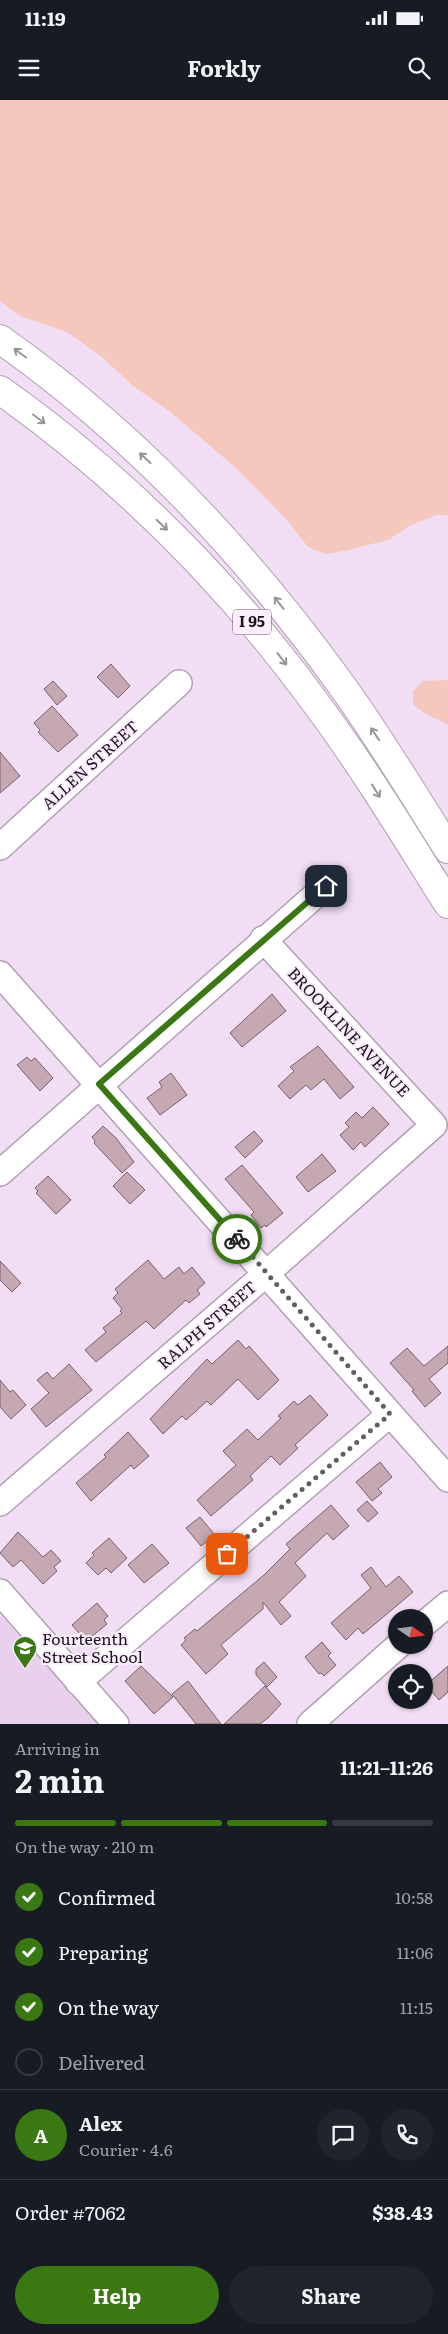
<!DOCTYPE html>
<html lang="en">
<head>
<meta charset="utf-8">
<style>
	:root { --surface:#171b24; --page:#20242c; --text:#f1f3f6; --muted:#9ea1a6; --line:#363941; --accent:#3a7814 }
	body { margin:0; font-family:Literata,serif; background:var(--page); color:var(--text); height:100vh; display:flex; flex-direction:column; font-size:19px; white-space:nowrap }
	* { box-sizing:border-box; margin:0 }
	p { font-size:16px; color:var(--muted) }
	.icon { flex:none; width:28px; height:28px; fill:none; stroke:currentColor; stroke-width:2; stroke-linecap:round; stroke-linejoin:round }
	.map { position:relative; height:1624px; overflow:hidden }
	.side { display:flex; flex-direction:column; background:var(--surface); flex:1 }
	.side>* { flex:none }
	.needle { width:32px; rotate:104deg }
	.controls { position:absolute; left:388px; top:1509px; display:grid; gap:10px }
	.controls a { display:grid; place-items:center; width:45px; height:45px; border-radius:50%; background:var(--surface); box-shadow:0 1px 4px #0004; font-size:25px }
	.pin { position:absolute; display:grid; place-items:center; width:42px; height:42px; color:#fff; margin:-21px; border-radius:10px; box-shadow:0 2px 8px #0006 }
	.courier { position:absolute; display:grid; place-items:center; width:50px; height:50px; margin:-25px; border:4px solid #3a7814; border-radius:50%; background:#fff; color:#222; box-shadow:0 1px 6px #0007 }
	.overview em { font-style:normal; font-weight:700 }
	.overview div { display:flex; flex-direction:column-reverse }
	.overview { display:flex; align-items:center; justify-content:space-between; height:85px; padding:0 15px }
	h1 { font-size:32px; font-weight:700; line-height:38px }
	.bar { display:grid; grid-template-columns:repeat(4,1fr); gap:8px 5px; align-content:center; height:60px; padding:0 15px }
	.bar i { height:6px; border-radius:4px; background:var(--line) }
	.bar .on { background:var(--accent) }
	.bar p { grid-column:span 4 }
	.line { display:flex; align-items:center; gap:12px; padding:0 15px; border-top:1px solid var(--line) }
	.line div { flex:1 }
	.round { display:grid; place-items:center; flex:none; width:52px; height:52px; border-radius:26px; background:var(--page) }
	ol { padding:0 15px; list-style:none }
	li { display:flex; align-items:center; gap:15px; height:55px }
	li p { margin-inline-start:auto }
	li .icon { padding:5px; border-radius:50%; background:var(--accent); color:#fff; stroke-width:4 }
	li:last-child { color:var(--muted) }
	li i { width:28px; height:28px; border:2px solid var(--line); border-radius:50% }
	.cta { display:flex; gap:10px; margin-top:auto; padding:10px 15px }
	.cta a { flex:1; height:58px; border-radius:30px; background:var(--accent); color:#fff; font-size:20px; font-weight:700; line-height:58px; text-align:center }
	.cta a+a { background:var(--page); color:var(--text) }
	.status { display:flex; justify-content:space-between; align-items:center; height:35px; padding:0 25px; background:var(--surface); direction:ltr }
	.status svg { height:14px; fill:currentColor }
	header { display:flex; justify-content:space-between; align-items:center; height:65px; padding:0 15px; background:var(--surface); font-size:22px; font-weight:700 }
	.map>svg:first-child { display:block }
</style>
</head>
<body>
<div class="status"><b>11:19</b><svg viewBox="0 0 49 12"><path d="M0 12V9h3v3zM5 12V6h3v6zM10 12V3h3v9zM15 12V0h3v12zM26 1h20v11H26zM47 4h2v5h-2z"/></svg></div>
<header><svg class="icon" aria-label="menu" viewBox="0 0 24 24"><path d="M4 6h16M4 12h16M4 18h16"/></svg>Forkly<svg class="icon" aria-label="search" viewBox="0 0 24 24"><circle cx="10" cy="10" r="6"/><path d="M15 15l6 6"/></svg></header>
<div class="map">
<svg width="448" height="1624" viewBox="0 0 448 1624">
	<rect width="100%" height="100%" fill="#f1def4"/>
	<path fill="#e9d0ec" d="M0,1515L101,1624H0Z"/>
	<path fill="#f5c8be" d="M0,0H448V415H437L411,425L388,440L344,451L325,454L308,447L287,420L236,368L169,311L133,286L102,257L67,232L20,216L0,201Z
		M448,580V625L424,613L413,604V591L423,581Z"/>
	<path fill="#c5a8b1" stroke="#7a6068" d="M111,564L130,586L118,598L97,577Z
		M53,581L67,596L57,605L44,589Z
		M52,606L78,635L58,652L38,632L40,630L34,623Z
		M0,652L20,676L0,693Z
		M272,894L286,911L242,947L230,933Z
		M318,946L354,987L340,999L324,979L311,990L306,985L290,999L278,986L294,971L290,967Z
		M27,957L31,961L35,958L53,978L40,991L17,965Z
		M171,973L187,995L160,1015L147,998L162,987L159,982Z
		M373,1007L389,1024L365,1047L361,1042L353,1050L340,1035L349,1027L345,1023L356,1012L362,1018Z
		M103,1026L116,1038L134,1062L122,1073L94,1043L95,1041L92,1037Z
		M254,1031L263,1041L245,1058L235,1047Z
		M322,1054L336,1071L308,1092L296,1077Z
		M242,1065L283,1113L266,1127L265,1125L261,1128L251,1115L254,1112L225,1079Z
		M127,1072L145,1090L130,1104L113,1086Z
		M48,1076L71,1100L56,1114L36,1093L38,1091L35,1088Z
		M148,1160L164,1179L179,1167L184,1174L192,1167L205,1183L197,1190L200,1194L189,1203L186,1200L154,1229L146,1221L96,1262L85,1250L106,1232L103,1228L122,1213L120,1211L122,1209L113,1198L118,1193L115,1189Z
		M0,1161L21,1183L12,1192L0,1180Z
		M238,1240L246,1249L249,1246L279,1280L258,1300L238,1279L211,1305L207,1301L186,1320L182,1316L163,1334L150,1319L207,1259L212,1264Z
		M448,1246V1263L429,1279L441,1293L425,1307L412,1291L414,1290L390,1263L407,1248L424,1266Z
		M69,1264L92,1290L46,1327L31,1309L49,1293L37,1280L47,1272L53,1279Z
		M0,1280L10,1292L13,1290L26,1305L11,1319L0,1307Z
		M310,1295L328,1315L295,1345L298,1348L280,1365L271,1356L250,1376L253,1380L211,1416L197,1400L236,1365L223,1351L247,1329L258,1340L281,1318L278,1316L294,1301L298,1305Z
		M128,1332L149,1356L134,1369L131,1365L91,1401L76,1383L106,1357L104,1355Z
		M380,1362L392,1377L378,1389L382,1393L372,1401L356,1382Z
		M367,1401L378,1413L368,1422L357,1410Z
		M331,1405L349,1426L333,1440L327,1433L295,1463L306,1476L279,1502L291,1516L281,1525L263,1502V1509L221,1545L228,1554L206,1574L181,1545L186,1540L184,1538L195,1529L197,1531L264,1475L290,1449L286,1444Z
		M200,1417L215,1435L201,1446L186,1428Z
		M18,1432L43,1457L51,1450L61,1461L54,1467L57,1471L43,1484L21,1460L13,1467L0,1453Z
		M109,1438L127,1458L111,1473L106,1468L98,1475L86,1463L94,1455L92,1453Z
		M152,1444L169,1463L144,1483L128,1465Z
		M371,1467L386,1487L399,1476L413,1492L363,1534L358,1528L346,1540L331,1523L371,1488L361,1475Z
		M97,1503L108,1516L104,1520L107,1524L86,1541L72,1525Z
		M322,1542L331,1553L328,1556L336,1565L324,1576L321,1573L319,1574L305,1557Z
		M264,1562L277,1577L267,1587L256,1575V1569Z
		M141,1566L173,1597L154,1614L125,1581Z
		M448,1566V1592L439,1600L426,1585Z
		M188,1581L221,1624H196L172,1594Z
		M265,1586L281,1604L269,1617L260,1624H224Z"/>
	<g fill="none" stroke-linecap="round" stroke-linejoin="round">
		<g stroke="#b19fb4" stroke-width="28">
			<path id="minor" d="M0,747L179,583
				M0,874L448,1379
				M0,1073L326,786
				M0,1403L267,1173L434,1025L263,839
				M0,1492L116,1624
				M424,1524L448,1504
				M78,1582L390,1314
				M310,1624L399,1545"/>
		</g>
		<g stroke="#b19fb4" stroke-width="30">
			<path id="highway" d="M0,239C135,334 249,456 345,590C382,642 414,695 448,749
				M0,290C121,376 227,482 315,602C363,666 405,736 448,804"/>
		</g>
		<use href="#minor" stroke="#fff" stroke-width="25"/>
		<use href="#highway" stroke="#fff" stroke-width="28"/>
	</g>
	<defs><path id="oneway-shaft" d="M-6 0H5M1.5-3L5.5 0L1.5 3" fill="none" stroke-width="1.6" stroke-linecap="round" stroke-linejoin="round" transform="scale(1.25)"/></defs>
	<g stroke="#989599">
		<use href="#oneway-shaft" transform="translate(20 253) rotate(-143)"/>
		<use href="#oneway-shaft" transform="translate(39 319) rotate(37)"/>
		<use href="#oneway-shaft" transform="translate(145 358) rotate(-138)"/>
		<use href="#oneway-shaft" transform="translate(162 425) rotate(44)"/>
		<use href="#oneway-shaft" transform="translate(279 503) rotate(-128)"/>
		<use href="#oneway-shaft" transform="translate(282 559) rotate(52)"/>
		<use href="#oneway-shaft" transform="translate(375 634) rotate(-124)"/>
		<use href="#oneway-shaft" transform="translate(376 691) rotate(58)"/>
	</g>
	<g fill="none" stroke-linecap="round" stroke-linejoin="round">
		<path stroke="#665b68" stroke-width="5" stroke-dasharray="0 9" d="M227,1454L390,1314L237,1139"/>
		<path stroke="#3a7814" stroke-width="6" d="M237,1139L99,984L326,786"/>
	</g>
	<defs>
		<g id="school-pin" transform="scale(1.25)"><path d="M0 17L-7.5 6A9.5 9.5 0 1 1 7.5 6Z" fill="#3a7814" stroke="#fcedfe"/><path d="M0-5L7-2L0 1L-7-2ZM-4 1L0 2.5L4 1V4Q0 6-4 4Z" fill="#fff"/></g>
	</defs>
	<g fill-rule="evenodd">
		<use href="#school-pin" x="25" y="1548"/>
	</g>
	<g text-anchor="middle" stroke-width="4.5" stroke-linejoin="round" paint-order="stroke">
		<rect fill="#fcedfe" stroke="#5e5560" stroke-width="1" x="233" y="509.5" width="38" height="25" rx="4"/>
		<g font-size="15" font-weight="bold" fill="#1b141c">
			<text x="252" y="527">I 95</text>
		</g>
		<g font-size="16" fill="#1b141c" stroke="#fcedfe">
			<text transform="translate(90 665) rotate(-42)" y="6">ALLEN STREET</text>
			<text transform="translate(349 932) rotate(47)" y="6">BROOKLINE AVENUE</text>
			<text transform="translate(207 1225) rotate(-41)" y="6">RALPH STREET</text>
		</g>
		<g font-size="16" fill="#1b141c" stroke="#fcedfe" text-anchor="start">
			<text x="42" y="1545">Fourteenth<tspan x="42" dy="18">Street School</tspan></text>
		</g>
	</g>
</svg>
<div class="controls">
<a><svg class="needle" viewBox="-14 -14 28 28"><path d="M0-13l5 13h-10z" fill="#e53935"/><path d="M0 13l5-13h-10z" fill="#9ea1a6"/></svg></a>
<a><svg class="icon" aria-label="locate" viewBox="0 0 24 24"><circle cx="12" cy="12" r="6"/><path d="M12 2v4M12 18v4M2 12h4M18 12h4"/></svg></a>
</div>
<div class="pin" style="left:227px;top:1454px;background:#ea580c"><svg class="icon" aria-label="bag" viewBox="0 0 24 24"><path d="M5 8h14l-1 12H6zM9 8a3 3 0 0 1 6 0"/></svg></div>
<div class="pin" style="left:326px;top:786px;background:#1f2937"><svg class="icon" aria-label="home" viewBox="0 0 24 24"><path d="M3 11l9-7 9 7M6 9v11h12V9"/></svg></div>
<div class="courier" style="left:237px;top:1139px"><svg class="icon" aria-label="bike" viewBox="0 0 24 24"><circle cx="6" cy="16" r="4"/><circle cx="18" cy="16" r="4"/><path d="M6 16l4-8h5l3 8M10 8l3 8H6M13 5h3"/></svg></div>
</div>
<section class="side">
<div class="overview"><div><h1>2 min</h1><p>Arriving in</p></div><em>11:21–11:26</em></div>
<div class="bar"><i class="on"></i><i class="on"></i><i class="on"></i><i></i><p>On the way · 210 m</p></div>
<ol>
<li><svg class="icon" aria-label="check" viewBox="0 0 24 24"><path d="M5 12l5 5 9-10"/></svg>Confirmed<p>10:58</p></li>
<li><svg class="icon" aria-label="check" viewBox="0 0 24 24"><path d="M5 12l5 5 9-10"/></svg>Preparing<p>11:06</p></li>
<li><svg class="icon" aria-label="check" viewBox="0 0 24 24"><path d="M5 12l5 5 9-10"/></svg>On the way<p>11:15</p></li>
<li><i></i>Delivered</li>
</ol>
<div class="line" style="height:90px"><b class="round" style="background:var(--accent);color:#fff">A</b><div><b>Alex</b><p>Courier · 4.6</p></div><a class="round"><svg class="icon" aria-label="chat" viewBox="0 0 24 24"><path d="M4 5h16v11H9l-5 4z"/></svg></a><a class="round"><svg class="icon" aria-label="phone" viewBox="0 0 24 24"><path d="M5 4h4l2 5-3 2q2 4 5 5l2-3 5 2v4C11 20 4 13 5 4z"/></svg></a></div>
<div class="line" style="height:65px"><div>Order #7062</div><b>$38.43</b></div>
<div class="cta"><a>Help</a><a>Share</a></div>
</section>
</body>
</html>
